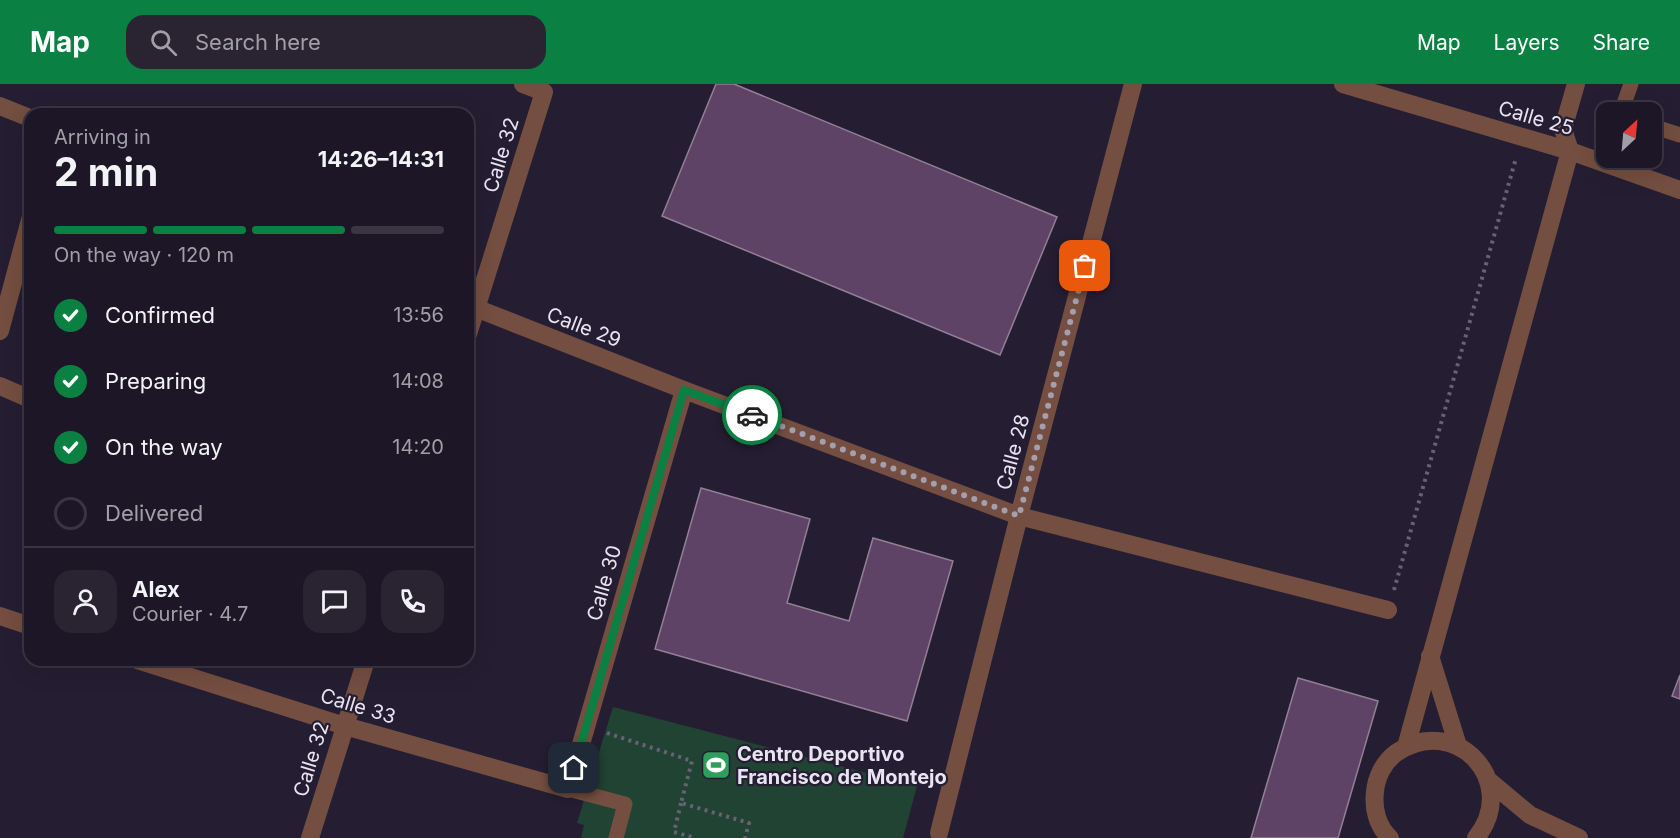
<!DOCTYPE html>
<html lang="en">
<head>
<meta charset="utf-8">
<style>
	:root { --surface:#1c1626; --page:#292332; --text:#f1f3f6; --muted:#a09fa7; --line:#3a3543; --accent:#0b8043 }
	body { margin:0; font-family:Inter,sans-serif; background:var(--page); color:var(--text); height:100vh; display:flex; flex-direction:column; font-size:22px; white-space:nowrap }
	* { box-sizing:border-box; margin:0 }
	p { font-size:20px; color:var(--muted) }
	.icon { flex:none; width:33px; height:33px; fill:none; stroke:currentColor; stroke-width:2; stroke-linecap:round; stroke-linejoin:round }
	.map { position:relative; flex:1; overflow:hidden }
	.details { position:absolute; left:24px; top:24px; width:450px; height:558px; display:flex; flex-direction:column; background:var(--surface); border-radius:18px; box-shadow:0 6px 24px #0002,0 0 0 2px var(--line) }
	.details>* { flex:none }
	.needle { width:39px; rotate:26deg }
	.buttons { position:absolute; left:1596px; top:18px; display:grid; gap:12px }
	.buttons a { display:grid; place-items:center; width:66px; height:66px; border-radius:12px; background:var(--surface); box-shadow:0 6px 24px #0002,0 0 0 2px var(--line); font-size:30px }
	.pin { position:absolute; display:grid; place-items:center; width:51px; height:51px; color:#fff; margin:-26px; border-radius:12px; box-shadow:0 3px 9px #0006 }
	.courier { position:absolute; display:grid; place-items:center; width:60px; height:60px; margin:-30px; border:4px solid #0b8043; border-radius:50%; background:#fff; color:#222; box-shadow:0 2px 8px #0007 }
	.overview em { font-style:normal; font-weight:700 }
	.overview div { display:flex; flex-direction:column-reverse }
	.overview { display:flex; align-items:center; justify-content:space-between; height:102px; padding:0 30px }
	h1 { font-size:39px; font-weight:700; line-height:45px }
	.bar { display:grid; grid-template-columns:repeat(4,1fr); gap:9px 6px; align-content:center; height:72px; padding:0 30px }
	.bar i { height:8px; border-radius:4px; background:var(--line) }
	.bar .selected { background:var(--accent) }
	.bar p { grid-column:span 4 }
	.line { display:flex; align-items:center; gap:15px; padding:0 30px; border-top:2px solid var(--line) }
	.line div { flex:1 }
	.round { display:grid; place-items:center; flex:none; width:63px; height:63px; border-radius:18px; background:var(--page) }
	ol { padding:0 30px; list-style:none }
	li { display:flex; align-items:center; gap:18px; height:66px }
	li p { margin-inline-start:auto }
	li .icon { padding:6px; border-radius:50%; background:var(--accent); color:#fff; stroke-width:4 }
	li:last-child { color:var(--muted) }
	li i { width:33px; height:33px; border:3px solid var(--line); border-radius:50% }
	header { display:flex; align-items:center; gap:36px; box-sizing:border-box; height:84px; padding:0 30px; background:var(--accent); color:#fff }
	header strong { font-size:28px }
	nav { display:flex; gap:33px; margin-inline-start:auto; font-size:21px }
	.search { width:420px; height:54px; background:var(--page); display:flex; align-items:center; gap:15px; box-sizing:border-box; padding:0 21px; border-radius:18px; color:var(--muted); font-size:22px }
	.map>svg:first-child { display:block }
</style>
</head>
<body>
<header>
<strong>Map</strong>
<div class="search"><svg class="icon" aria-label="search" viewBox="0 0 24 24"><circle cx="10" cy="10" r="6"/><path d="M15 15l6 6"/></svg>Search here</div>
<nav><a>Map</a><a>Layers</a><a>Share</a></nav>
</header>
<div class="map">
<svg width="1680" height="754" viewBox="0 0 1680 754">
	<rect width="100%" height="100%" fill="#251e32"/>
	<path fill="#214333" d="M613,623L917,702L903,754H581L584,741L577,739Z"/>
	<path fill="#5f4366" stroke="#927f96" stroke-width="1.5" d="M716,0H734L1057,133L1000,271L662,132Z
		M701,404L810,435L787,519L849,537L873,454L953,477L907,637L655,565Z
		M1680,591V615L1672,612Z
		M1298,594L1378,617L1338,754H1251Z"/>
	<g fill="none" stroke-linecap="round" stroke-linejoin="round">
		<path stroke="#676173" stroke-width="4" stroke-dasharray="3 4.5" stroke-linecap="butt" d="M1394,506L1516,74
			M607,649L692,677L681,719L749,739L745,754
			M681,719L674,748L695,754"/>
		<path stroke="#744e40" stroke-width="15" d="M1621,28L1631,0
			M1652,42L1680,51
			M568,705L625,720L616,754"/>
		<path stroke="#744e40" stroke-width="18" d="M1343,0L1570,67L1680,106
			M0,22L30,34
			M1570,67L1563,45L1576,0
			M468,221L684,306L1019,432L1388,526
			M0,247L30,136
			M468,250L544,8L523,0
			M0,302L30,315
			M0,532L30,542
			M1430,572L1458,662
			M137,576L345,642L568,705L684,306
			M1406,663L1570,67
			M1488,696L1530,731L1579,754
			M939,749L1019,432L1133,0
			M310,754L366,576
			M1390,754C1377,742 1373,724 1375,708C1376,693 1384,678 1396,669C1455,628 1521,698 1476,754"/>
	</g>
	<g fill="none" stroke-linecap="round" stroke-linejoin="round">
		<path stroke="#a49faf" stroke-width="6" stroke-dasharray="0 10.8" d="M752,331L1019,432L1085,182"/>
		<path stroke="#0b8043" stroke-width="8" d="M574,684L684,306L752,331"/>
	</g>
	<defs>
		<g id="stadium-square" transform="scale(1.5)"><rect x="-9" y="-9" width="18" height="18" rx="4" fill="#2e9e5b" stroke="#251e32"/><path d="M0-5a6.5 5 0 1 0 0 10a6.5 5 0 1 0 0-10ZM-3.5-1.8h7v3.6h-7Z" fill="#fff"/></g>
	</defs>
	<g fill-rule="evenodd">
		<use href="#stadium-square" x="716" y="681"/>
	</g>
	<g text-anchor="middle" stroke-width="4.5" stroke-linejoin="round" paint-order="stroke">
		<g font-size="20" fill="#e8e4f2" stroke="#251e32">
			<text transform="translate(1536 34) rotate(16)" y="7">Calle 25</text>
			<text transform="translate(501 71) rotate(-73)" y="7">Calle 32</text>
			<text transform="translate(584 243) rotate(21)" y="7">Calle 29</text>
			<text transform="translate(1013 368) rotate(-75)" y="7">Calle 28</text>
			<text transform="translate(604 499) rotate(-74)" y="7">Calle 30</text>
			<text transform="translate(358 622) rotate(17)" y="7">Calle 33</text>
			<text transform="translate(311 675) rotate(-73)" y="7">Calle 32</text>
		</g>
		<g font-size="20" font-weight="bold" fill="#e8e4f2" stroke="#251e32" text-anchor="start">
			<text x="737" y="677">Centro Deportivo<tspan x="737" dy="23">Francisco de Montejo</tspan></text>
		</g>
	</g>
</svg>
<div class="buttons">
<a><svg class="needle" viewBox="-14 -14 28 28"><path d="M0-13l5 13h-10z" fill="#e53935"/><path d="M0 13l5-13h-10z" fill="#a09fa7"/></svg></a>
</div>
<div class="pin" style="left:1085px;top:182px;background:#ea580c"><svg class="icon" aria-label="bag" viewBox="0 0 24 24"><path d="M5 8h14l-1 12H6zM9 8a3 3 0 0 1 6 0"/></svg></div>
<div class="pin" style="left:574px;top:684px;background:#1f2937"><svg class="icon" aria-label="home" viewBox="0 0 24 24"><path d="M3 11l9-7 9 7M6 9v11h12V9"/></svg></div>
<div class="courier" style="left:752px;top:331px"><svg class="icon" aria-label="car" viewBox="0 0 24 24"><path d="M5 17H2v-5l4-1 3-4h7l3 4 3 1v5h-3M9 17h6M6 11h13"/><circle cx="7" cy="17" r="2"/><circle cx="17" cy="17" r="2"/></svg></div>
<section class="details">
<div class="overview"><div><h1>2 min</h1><p>Arriving in</p></div><em>14:26–14:31</em></div>
<div class="bar"><i class="selected"></i><i class="selected"></i><i class="selected"></i><i></i><p>On the way · 120 m</p></div>
<ol>
<li><svg class="icon" aria-label="check" viewBox="0 0 24 24"><path d="M5 12l5 5 9-10"/></svg>Confirmed<p>13:56</p></li>
<li><svg class="icon" aria-label="check" viewBox="0 0 24 24"><path d="M5 12l5 5 9-10"/></svg>Preparing<p>14:08</p></li>
<li><svg class="icon" aria-label="check" viewBox="0 0 24 24"><path d="M5 12l5 5 9-10"/></svg>On the way<p>14:20</p></li>
<li><i></i>Delivered</li>
</ol>
<div class="line" style="height:108px"><a class="round"><svg class="icon" aria-label="person" viewBox="0 0 24 24"><circle cx="12" cy="8" r="4"/><path d="M4 21q1-7 8-7t8 7"/></svg></a><div><b>Alex</b><p>Courier · 4.7</p></div><a class="round"><svg class="icon" aria-label="chat" viewBox="0 0 24 24"><path d="M4 5h16v11H9l-5 4z"/></svg></a><a class="round"><svg class="icon" aria-label="phone" viewBox="0 0 24 24"><path d="M5 4h4l2 5-3 2q2 4 5 5l2-3 5 2v4C11 20 4 13 5 4z"/></svg></a></div>
</section>
</div>
</body>
</html>
